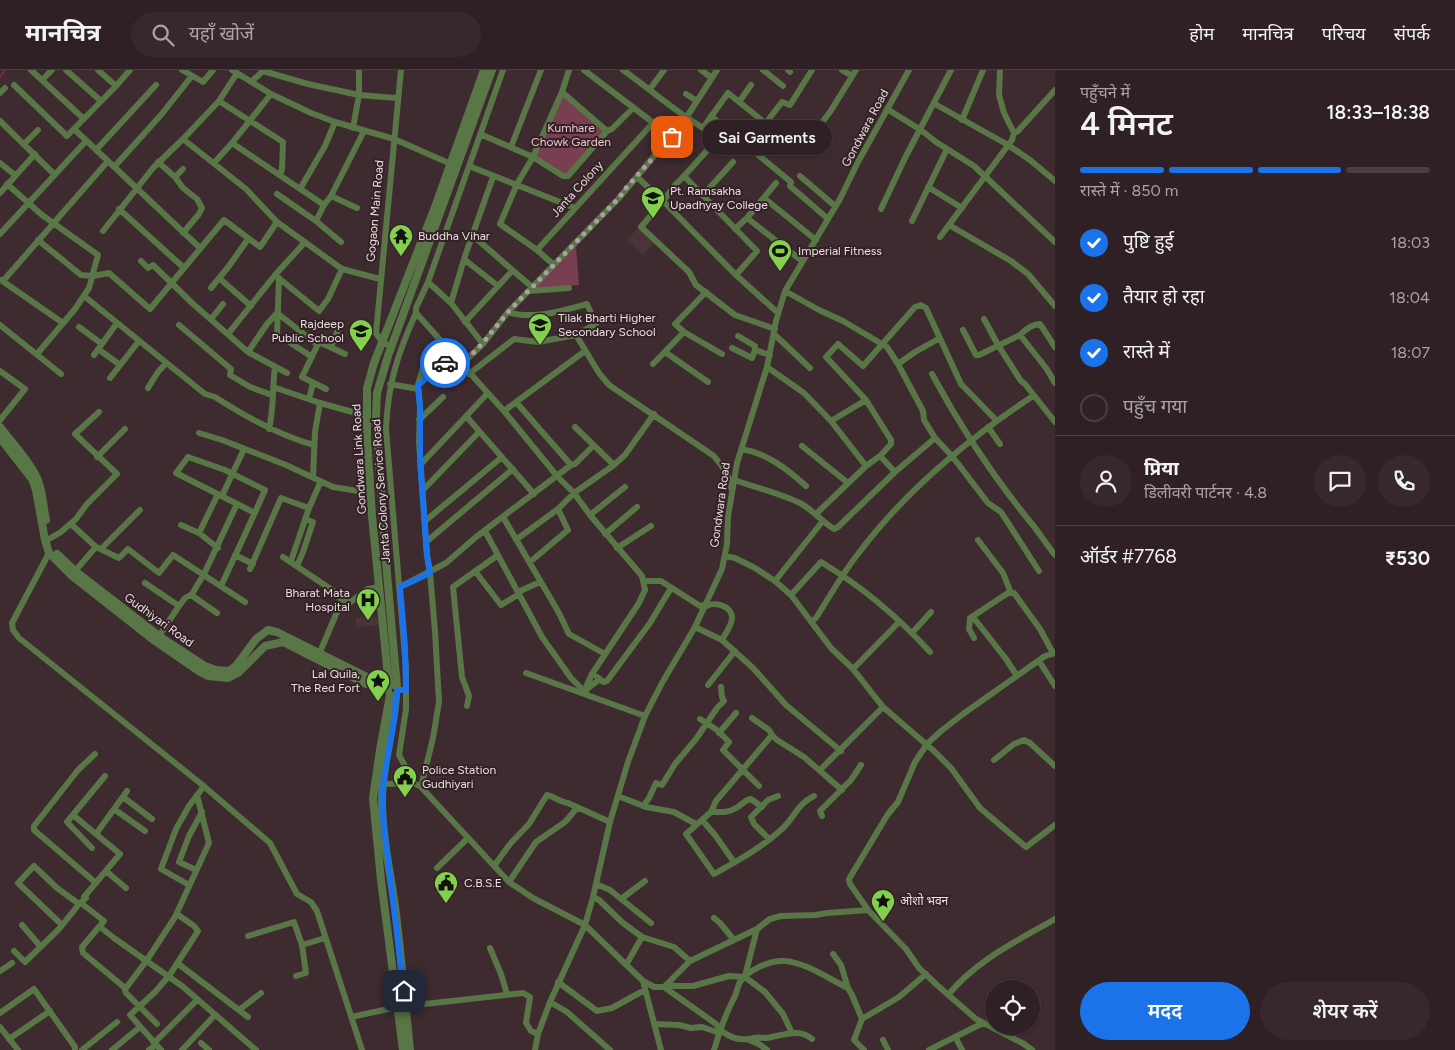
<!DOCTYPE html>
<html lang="hi">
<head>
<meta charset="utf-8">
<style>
	:root { --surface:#2e2024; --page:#36282c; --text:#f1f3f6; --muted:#a7a3a6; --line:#493e41; --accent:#1a73e8 }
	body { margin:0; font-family:Figtree,"Noto Sans Devanagari",sans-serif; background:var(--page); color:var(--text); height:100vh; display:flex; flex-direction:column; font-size:19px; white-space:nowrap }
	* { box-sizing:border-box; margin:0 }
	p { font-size:16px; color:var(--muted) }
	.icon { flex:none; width:28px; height:28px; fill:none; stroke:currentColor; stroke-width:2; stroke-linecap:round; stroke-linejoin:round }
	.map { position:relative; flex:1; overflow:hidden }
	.drawer { display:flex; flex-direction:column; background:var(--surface); width:400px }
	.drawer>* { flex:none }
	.controls { position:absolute; left:985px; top:910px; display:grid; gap:10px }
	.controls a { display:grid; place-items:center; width:55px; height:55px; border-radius:50%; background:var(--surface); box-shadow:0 1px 4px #0004,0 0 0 1px var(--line); font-size:25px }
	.pin { position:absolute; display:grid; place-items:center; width:42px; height:42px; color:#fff; margin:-21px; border-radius:10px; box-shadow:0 2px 8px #0006 }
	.courier { position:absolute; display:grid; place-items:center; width:50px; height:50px; margin:-25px; border:4px solid #1a73e8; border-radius:50%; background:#fff; color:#222; box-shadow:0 1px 6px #0007 }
	.bubble { position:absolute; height:35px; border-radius:18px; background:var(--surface); box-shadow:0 1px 4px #0004,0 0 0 1px var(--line); font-size:16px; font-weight:600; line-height:35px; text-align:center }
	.overview em { font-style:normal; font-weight:600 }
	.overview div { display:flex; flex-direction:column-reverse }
	.overview { display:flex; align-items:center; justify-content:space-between; height:85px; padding:0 25px }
	h1 { font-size:32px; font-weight:600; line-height:38px }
	.bar { display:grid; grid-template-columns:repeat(4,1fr); gap:8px 5px; align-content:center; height:60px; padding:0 25px }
	.bar i { height:6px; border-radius:4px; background:var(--line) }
	.bar .current { background:var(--accent) }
	.bar p { grid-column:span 4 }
	.line { display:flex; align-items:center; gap:12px; padding:0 25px; border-top:1px solid var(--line) }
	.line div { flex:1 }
	.round { display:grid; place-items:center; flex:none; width:52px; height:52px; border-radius:26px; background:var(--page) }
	ol { padding:0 25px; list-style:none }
	li { display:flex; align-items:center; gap:15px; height:55px }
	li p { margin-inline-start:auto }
	li .icon { padding:5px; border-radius:50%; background:var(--accent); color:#fff; stroke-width:4 }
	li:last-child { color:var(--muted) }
	li i { width:28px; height:28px; border:2px solid var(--line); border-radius:50% }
	.cta { display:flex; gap:10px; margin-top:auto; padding:10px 25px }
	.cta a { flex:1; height:58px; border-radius:30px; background:var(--accent); color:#fff; font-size:20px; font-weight:600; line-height:58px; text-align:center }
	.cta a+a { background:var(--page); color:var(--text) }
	header { display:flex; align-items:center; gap:30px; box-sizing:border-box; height:70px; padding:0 25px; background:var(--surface); border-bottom:1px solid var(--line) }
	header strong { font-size:24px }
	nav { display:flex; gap:28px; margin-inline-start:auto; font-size:18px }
	.search { width:350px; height:45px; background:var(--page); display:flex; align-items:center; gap:12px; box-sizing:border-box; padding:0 18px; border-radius:28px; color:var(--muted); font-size:19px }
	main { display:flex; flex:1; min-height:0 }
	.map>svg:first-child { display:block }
</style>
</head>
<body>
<header>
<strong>मानचित्र</strong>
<div class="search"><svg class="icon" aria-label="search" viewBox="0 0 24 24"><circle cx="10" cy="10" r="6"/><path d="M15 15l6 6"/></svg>यहाँ खोजें</div>
<nav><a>होम</a><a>मानचित्र</a><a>परिचय</a><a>संपर्क</a></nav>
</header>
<main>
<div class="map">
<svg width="1055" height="980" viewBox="0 0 1055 980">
	<rect width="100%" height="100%" fill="#3d2b30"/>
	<path fill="#4c333a" d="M639,157L656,172L643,185L627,170Z
		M379,547V555L356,557V548Z"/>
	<path fill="#793f50" d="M562,22L607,61L568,106L533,87Z
		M576,177L579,215L533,219Z"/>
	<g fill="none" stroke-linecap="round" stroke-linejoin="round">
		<path stroke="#7a2a46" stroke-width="2" d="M0,7L5,0"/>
		<path stroke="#597647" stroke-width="6" d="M31,0L84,49
			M66,0L101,31
			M98,0L116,16L130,0
			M182,0L203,12L213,0
			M232,0L271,24L311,43L335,52L394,69L451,94
			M503,0L428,212L416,238V243C397,285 388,314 386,359L406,599V639L399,685L414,713L421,717L509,812L533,828L585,855L643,911L661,980
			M584,0L672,67
			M623,0C650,19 674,41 703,58L728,23L800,81L830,42L856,0
			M701,0L712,8
			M763,0L783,16
			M788,0L790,2
			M842,0L852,6
			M237,3L219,31L183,69L246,119L277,152L342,199L380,209
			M42,10L52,0
			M252,11L263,1L308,14L359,25L397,28
			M14,15L67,66L116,16
			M650,19L664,0
			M562,22L607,61
			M0,23L5,18
			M686,24L697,31
			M219,31L283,72L282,99L280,105
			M739,32L751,15
			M935,34L1008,75L1030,90L1055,111
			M887,39L921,60L936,72L974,96L1055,172
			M711,46L791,112L790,116L827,148
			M962,50L983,0
			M0,51L55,105
			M765,54L782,32L790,35L812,0
			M353,58L359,25V0
			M74,59L200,178
			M1014,63L1018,61L1055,20
			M480,64L533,87L563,106H568L607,61L612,59L633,38
			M232,73L324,135
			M24,74L38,60
			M511,77L541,0
			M96,80L156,15
			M158,92L175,107L183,118L197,129L202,138L199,144L183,163
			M0,93L15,105
			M214,93L232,73L271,24
			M469,96L575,138
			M114,97L161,45L191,7
			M684,106L713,74
			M800,106L835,136
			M175,107L183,99
			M637,107L663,131L736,205L778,243
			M7,114L42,145L98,185L89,218L75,239L37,284
			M928,117L962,138
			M300,119L325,76L335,52
			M0,123L35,84
			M277,124L316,151L341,172
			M703,125L733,92
			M331,126L357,138
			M764,128L816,170
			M119,139L184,198
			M881,139L905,88L951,0
			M747,148L802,191
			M316,151L324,135L331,126L364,61
			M912,151L947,79
			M949,155L1011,191L1028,204L1055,236
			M735,159L747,148L776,113
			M103,161L153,98L183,69
			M0,164L86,71
			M472,165L532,217
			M940,167L1012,70L1014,63L1004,43L999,25L1000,0
			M38,170L81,205L93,206L109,203L150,239L224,150L260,177L277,152
			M537,180L654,52
			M465,190L498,216
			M141,191L148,198L153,195L192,233L248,282L287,303
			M554,195L537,180L500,154L517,114L533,87L562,22L569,0
			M275,205L319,241L328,229L342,199
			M736,205L757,181L684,106L675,115L663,131L641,157L689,202L696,215L735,245L775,259
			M219,208L251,236
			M1,210L63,253
			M3,211L108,91
			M428,212L451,233L483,274
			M211,218L229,196L248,169
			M529,221L569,218
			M785,221L819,240L843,251L887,277L898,294L923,341L924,350L935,368L952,386L988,433L1001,442L1039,501
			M706,222L675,254L684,262L722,284
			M84,226L205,324L215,327C246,347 278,365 314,375
			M451,233L465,186L493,107
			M416,243L504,341L557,406L574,423L614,395L625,385L654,344
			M211,249L223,234
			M984,249L998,275L1021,311L1025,314L1055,352
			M465,252L512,201
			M0,255L61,304
			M179,255L231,299L230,305L250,317L272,325
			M79,257L102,274
			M963,260L976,285H979L1020,265C1025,260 1033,254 1040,254L1055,277
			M228,264L275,205L305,172
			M774,264L810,298
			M277,265L279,208
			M576,265L599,303L609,315L714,386L727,403L731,418
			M1020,265L1046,298L1055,313
			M738,266L755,276V280
			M286,270L312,287
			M331,277L340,255
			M392,277L382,272L376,263L401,0
			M732,278L752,288L755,280L770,285
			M98,279L120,295
			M248,282L267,254L277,243L318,275
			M665,282L708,312
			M94,285L117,253
			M462,294L483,274L508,242L619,128L686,48L717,0
			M653,294L684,262
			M898,294L915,282L940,268
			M767,297L804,323L831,351L866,396
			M0,301L25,319L0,350
			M469,304L514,269L538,272L576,265L596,254L587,234C562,241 533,250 508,242
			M932,304C960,356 994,408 1032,454C1040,464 1047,475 1055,485
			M110,308L139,271
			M390,314L418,319
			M419,314L443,293L457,289
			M273,317L320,333L367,346
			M148,318L158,302L166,293
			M326,319L302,307L319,272L345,284
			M309,329L313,313
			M516,332L571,395
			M504,341L585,281
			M466,346L534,424
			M419,350L443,327
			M831,351L866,330
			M575,357L614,395
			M988,357L1000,374
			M269,359C274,340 272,317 275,297
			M199,363L222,370L286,395L333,417L371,423
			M802,376L848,413
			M741,379C767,383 787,399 806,416
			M880,386L895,402
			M97,387L125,359
			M421,394L487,324
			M313,407L315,362L320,333
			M734,410C755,417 779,423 800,433C813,440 821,451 834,459L838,457L895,402L935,368
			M423,420L479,362
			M222,426L244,379
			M816,444L866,396L880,386L891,374V370L866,330L826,287L838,274L863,296L915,237L921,235L926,238L961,314L996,350
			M590,445L625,417
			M503,447L559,543L569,564L605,584
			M425,451L502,387
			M71,454L96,477L119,488L128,479L159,503L173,485L245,532
			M181,455L199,463L218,478
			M485,461L542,567L571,608L589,626
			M199,463L218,424
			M605,464L637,437
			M49,469L61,462L76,449L87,434L117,404L75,364L99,342
			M517,469L558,439L574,423L590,445L642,506L645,520L639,533L592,604L584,621L600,609
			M978,470L1003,503L1011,523H1014L1040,559L1053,583
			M426,472L513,399
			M617,478L651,456
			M101,479L140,440
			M49,483L12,553L13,560L19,568L200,713L270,773L297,824L311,832L317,841L362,980
			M235,485L253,494
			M725,486L735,488L755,498L775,511L791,525L831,578L853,599L883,637L934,681L951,698L980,738L1026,777L1055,755
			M283,487L335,522C338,528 342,531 348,532
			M291,491L309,438L321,411
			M530,492L568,460L558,439
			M297,496L303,482L313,452L305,449
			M250,499L281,428L309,438
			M75,501L96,477
			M475,501L501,535L519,524
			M643,511H661L700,536L703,535L704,538C712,530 732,535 732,548C732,555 725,564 722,570
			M775,511L822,452
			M145,513L179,536
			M221,516C236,484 251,452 265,420L225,400L188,387L176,403L255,443
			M400,517L446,493L476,467L571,395L575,394L593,376
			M518,522L540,512
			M191,525L217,543
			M791,525L821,492C861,516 899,548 930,582
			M973,547L1006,589L1017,606
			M811,552L816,548C830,526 842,504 858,484C905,421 968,369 1033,326
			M695,557L722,570L753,598L786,635L841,681
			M912,563L931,542
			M159,566L179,536L185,528L192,524L204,504L237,434
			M974,568L969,559L970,548L1008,523H1011
			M320,582L337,542L368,519L379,517
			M1039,591L1055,616
			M853,599L899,552
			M526,603L645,646
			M597,607L603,612L607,611L650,553L671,518
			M708,615L735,581
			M467,636L469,626L462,607L453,517L498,485
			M752,648L769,660L772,665L777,670L804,687L842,720
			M700,649L717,660L729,672L723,680L759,716
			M719,663L736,643
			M772,665L716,731L711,742L686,764L714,804C739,790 761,778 782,759C795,747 797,734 814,726
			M95,684L78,700L34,756V760L96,813
			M994,690L1014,674L1024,670L1030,673L1055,696
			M820,700L883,637
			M383,714L414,713
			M421,717L433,668L439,632L435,561L430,503L427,485L419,372L420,337L418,315L424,294
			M618,726L646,737L674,742L696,754
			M123,727L152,749
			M643,736L649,728L656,713L662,715L675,694L696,669L717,638L724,631L722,627L721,617
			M114,739L145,761
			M711,742C720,742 728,743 736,738C742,735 744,730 751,729L762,737
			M822,746L820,741L851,710L861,695
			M702,750L715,765L734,792
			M96,764L127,721
			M769,769L754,754L751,747L768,730L778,726
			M92,778L67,752L105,706
			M494,796L510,774L529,754L547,725C555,727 560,732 568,733L610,752
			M437,798L468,768
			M196,800L179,792L189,766L202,742
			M106,801L126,818
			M509,812L536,772L565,752L577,738
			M596,814L610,820L651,853
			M189,815L161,799L176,759L189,736L204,716
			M593,827L599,830L623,853L642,867L626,895
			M621,829L645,811
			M81,833L104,851L82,877L83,883L124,917L126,923L157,954
			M714,848L720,853L734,870
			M61,854L18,813L34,796L57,818L79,834
			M22,855L41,877
			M100,857L114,868L182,916L256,980
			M248,866L294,852L302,875L325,868
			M642,867L674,877L690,891
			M490,878L501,904L507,924
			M14,881L25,892L60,858L79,834L86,828L84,827L120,784L73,745
			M833,884L841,895L848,918L852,925L862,949
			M177,893L248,947
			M0,901L12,893
			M296,906L306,903L302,875
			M745,906L757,859
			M643,911L654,917H664L690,891L757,859L770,849L781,846L816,845L827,843L868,840
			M558,912L597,941L612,938L641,922H646
			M667,914L675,916H693L729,906L745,907L765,922L783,944L792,963
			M664,917L716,954C725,967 739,972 754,968C758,967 762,968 766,968C781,966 799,957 812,969
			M126,918L147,890L175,847L209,773L197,725
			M948,925C977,890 1017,871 1055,849
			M550,932L567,942L610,980
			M239,940L261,923
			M0,943L34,919L75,977V980
			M351,947L398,937L523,923L530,927L526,953L531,961L538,964
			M655,954L679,955L691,958L702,957L720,963
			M0,957L18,980
			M956,968L962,980
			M9,969L50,941
			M749,970L759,974L767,980
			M883,970L888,980
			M154,973L197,930
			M201,973L209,980
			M82,980L117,952
			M112,980L140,957
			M149,980L156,975
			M161,980L130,945L155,922L169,906L198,861L194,856L177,844
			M182,980L215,945
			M535,980L538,964L550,932L585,855L593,827L610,752L628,692L645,646L662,613L695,557L722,499L727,474L728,447L737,393L767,297L776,251L785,221L840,129L858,92L909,0
			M714,980C719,962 725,946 733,930C737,924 737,917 740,912C748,900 770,890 784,891C805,892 829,909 848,918
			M864,980L854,970L862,949L899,927L926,904
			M929,980L983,953
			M1032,980L1024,974L976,949L937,915L919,898L906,879L868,840L850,814L849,809L888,744L898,732L915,692L927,674L941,661L963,644L1045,586L1055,583"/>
		<path stroke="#597647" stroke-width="8" d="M0,357C12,373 29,390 37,408C43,421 43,437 46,450
			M0,368L32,409L36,420L45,470L49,483L71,505L155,571L200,602L208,606L228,608L238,603L265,576L283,572L366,614L371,613L388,620
			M57,484L75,501L159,566L205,596L216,600L229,601L236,596L256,569L268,560L277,562L369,608L371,613
			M389,617L372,446L367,366V318L374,293L435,137L484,0
			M397,617L386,492L376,347L377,323L388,286L492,0
			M390,625L380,680L373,728L381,810L403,980
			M396,625C394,660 382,695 382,730C382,766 390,801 395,836C401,884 405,932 410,980"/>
	</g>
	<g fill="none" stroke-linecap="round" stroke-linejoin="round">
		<path stroke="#ad9fa3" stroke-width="5" stroke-dasharray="0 9" d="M445,293L457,289L462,294L482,274L508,242L619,128L625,119L672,67"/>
		<path stroke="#1a73e8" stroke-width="6" d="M404,921L384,757L382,731L384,708L395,644L396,625L398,620H406L405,577L400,517L430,503L427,485L420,390V337L418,315L445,293"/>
	</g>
	<defs>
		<g id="university-pin" transform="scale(1.25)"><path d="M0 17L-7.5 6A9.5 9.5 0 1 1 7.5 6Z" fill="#83d04e" stroke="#332126"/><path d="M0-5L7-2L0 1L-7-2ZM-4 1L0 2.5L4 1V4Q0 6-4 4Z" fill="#111"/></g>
		<g id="temple-pin" transform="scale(1.25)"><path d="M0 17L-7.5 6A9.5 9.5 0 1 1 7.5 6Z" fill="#83d04e" stroke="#332126"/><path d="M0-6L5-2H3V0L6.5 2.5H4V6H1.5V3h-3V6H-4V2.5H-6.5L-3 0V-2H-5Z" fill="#111"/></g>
		<g id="stadium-pin" transform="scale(1.25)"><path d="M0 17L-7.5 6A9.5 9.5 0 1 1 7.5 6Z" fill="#83d04e" stroke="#332126"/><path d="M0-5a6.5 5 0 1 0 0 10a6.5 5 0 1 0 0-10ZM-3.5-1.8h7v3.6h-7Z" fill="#111"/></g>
		<g id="school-pin" transform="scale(1.25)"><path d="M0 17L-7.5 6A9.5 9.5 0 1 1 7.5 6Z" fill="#83d04e" stroke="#332126"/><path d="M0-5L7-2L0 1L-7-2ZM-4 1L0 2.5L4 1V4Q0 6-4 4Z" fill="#111"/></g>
		<g id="hospital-pin" transform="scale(1.25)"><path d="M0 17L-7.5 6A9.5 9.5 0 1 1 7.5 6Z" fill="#83d04e" stroke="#332126"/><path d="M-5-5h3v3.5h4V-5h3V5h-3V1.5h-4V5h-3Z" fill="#111"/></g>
		<g id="sight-pin" transform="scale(1.25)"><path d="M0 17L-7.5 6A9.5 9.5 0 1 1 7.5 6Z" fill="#83d04e" stroke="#332126"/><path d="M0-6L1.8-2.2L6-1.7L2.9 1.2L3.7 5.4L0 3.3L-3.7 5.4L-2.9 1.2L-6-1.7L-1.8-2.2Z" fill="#111"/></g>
		<g id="civic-pin" transform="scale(1.25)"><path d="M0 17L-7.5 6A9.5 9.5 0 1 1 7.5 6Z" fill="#83d04e" stroke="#332126"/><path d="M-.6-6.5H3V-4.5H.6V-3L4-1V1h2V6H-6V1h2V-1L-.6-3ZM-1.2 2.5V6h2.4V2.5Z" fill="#111"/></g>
	</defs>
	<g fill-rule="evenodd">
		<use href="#university-pin" x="653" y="128"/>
		<use href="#temple-pin" x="401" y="166"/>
		<use href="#stadium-pin" x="780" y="181"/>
		<use href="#school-pin" x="540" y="255"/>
		<use href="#school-pin" x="361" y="261"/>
		<use href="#hospital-pin" x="368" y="530"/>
		<use href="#sight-pin" x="378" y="611"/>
		<use href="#civic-pin" x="405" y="707"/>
		<use href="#civic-pin" x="446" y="813"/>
		<use href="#sight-pin" x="883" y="831"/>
	</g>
	<g text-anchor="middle" stroke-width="4" stroke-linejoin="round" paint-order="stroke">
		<g font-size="12" fill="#f4c4d0" stroke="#332126">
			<text x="571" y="62">Kumhare<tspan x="571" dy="14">Chowk Garden</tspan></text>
		</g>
		<g font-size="12" fill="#eadee1" stroke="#332126">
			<text transform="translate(865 58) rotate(-62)" y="4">Gondwara Road</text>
			<text transform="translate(577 119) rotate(-48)" y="4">Janta Colony</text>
			<text transform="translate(375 141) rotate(-85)" y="4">Gogaon Main Road</text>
			<text transform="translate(359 389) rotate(-93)" y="4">Gondwara Link Road</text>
			<text transform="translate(381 421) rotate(-94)" y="4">Janta Colony Service Road</text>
			<text transform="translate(720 435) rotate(-82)" y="4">Gondwara Road</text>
			<text transform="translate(159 550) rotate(36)" y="4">Gudhiyari Road</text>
		</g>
		<g font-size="12" fill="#eadee1" stroke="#332126" text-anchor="start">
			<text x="670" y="125">Pt. Ramsakha<tspan x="670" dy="14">Upadhyay College</tspan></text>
			<text x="418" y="170">Buddha Vihar</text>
			<text x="798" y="185">Imperial Fitness</text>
			<text x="558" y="252">Tilak Bharti Higher<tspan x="558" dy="14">Secondary School</tspan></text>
			<text x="344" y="258" text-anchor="end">Rajdeep<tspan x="344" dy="14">Public School</tspan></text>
			<text x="350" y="527" text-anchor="end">Bharat Mata<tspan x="350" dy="14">Hospital</tspan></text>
			<text x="360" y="608" text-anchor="end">Lal Quila,<tspan x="360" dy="14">The Red Fort</tspan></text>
			<text x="422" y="704">Police Station<tspan x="422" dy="14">Gudhiyari</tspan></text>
			<text x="464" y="817">C.B.S.E</text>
			<text x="900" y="835">ओशो भवन</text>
		</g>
	</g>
</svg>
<div class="controls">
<a><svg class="icon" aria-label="locate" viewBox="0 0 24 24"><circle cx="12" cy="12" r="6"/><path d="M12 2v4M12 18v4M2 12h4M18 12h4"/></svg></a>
</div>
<div class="pin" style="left:672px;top:67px;background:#ea580c"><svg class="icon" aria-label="bag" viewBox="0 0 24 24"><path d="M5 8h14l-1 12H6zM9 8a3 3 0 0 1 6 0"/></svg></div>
<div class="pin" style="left:404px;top:921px;background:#1f2937"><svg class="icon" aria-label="home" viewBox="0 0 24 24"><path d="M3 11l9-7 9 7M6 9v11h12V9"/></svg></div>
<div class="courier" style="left:445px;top:293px"><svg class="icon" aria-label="car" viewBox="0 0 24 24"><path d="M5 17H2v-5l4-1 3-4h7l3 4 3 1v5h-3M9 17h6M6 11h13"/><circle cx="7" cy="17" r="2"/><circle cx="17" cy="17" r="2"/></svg></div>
<div class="bubble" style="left:702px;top:50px;width:130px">Sai Garments</div>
</div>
<section class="drawer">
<div class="overview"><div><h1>4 मिनट</h1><p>पहुँचने में</p></div><em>18:33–18:38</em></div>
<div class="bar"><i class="current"></i><i class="current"></i><i class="current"></i><i></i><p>रास्ते में · 850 m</p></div>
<ol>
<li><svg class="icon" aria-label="check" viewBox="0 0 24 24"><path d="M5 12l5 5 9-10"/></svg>पुष्टि हुई<p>18:03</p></li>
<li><svg class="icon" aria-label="check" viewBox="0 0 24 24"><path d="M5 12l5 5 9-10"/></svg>तैयार हो रहा<p>18:04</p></li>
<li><svg class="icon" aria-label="check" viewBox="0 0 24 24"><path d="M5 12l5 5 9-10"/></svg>रास्ते में<p>18:07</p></li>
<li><i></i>पहुँच गया</li>
</ol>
<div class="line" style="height:90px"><a class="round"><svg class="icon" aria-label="person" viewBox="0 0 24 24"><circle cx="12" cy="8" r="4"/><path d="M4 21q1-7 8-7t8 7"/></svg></a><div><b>प्रिया</b><p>डिलीवरी पार्टनर · 4.8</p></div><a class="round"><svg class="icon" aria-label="chat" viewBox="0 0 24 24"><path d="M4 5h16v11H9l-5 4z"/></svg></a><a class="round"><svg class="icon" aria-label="phone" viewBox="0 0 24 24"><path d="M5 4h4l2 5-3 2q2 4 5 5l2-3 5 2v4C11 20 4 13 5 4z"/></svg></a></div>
<div class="line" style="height:65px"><div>ऑर्डर #7768</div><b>₹530</b></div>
<div class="cta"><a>मदद</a><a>शेयर करें</a></div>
</section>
</main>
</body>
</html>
